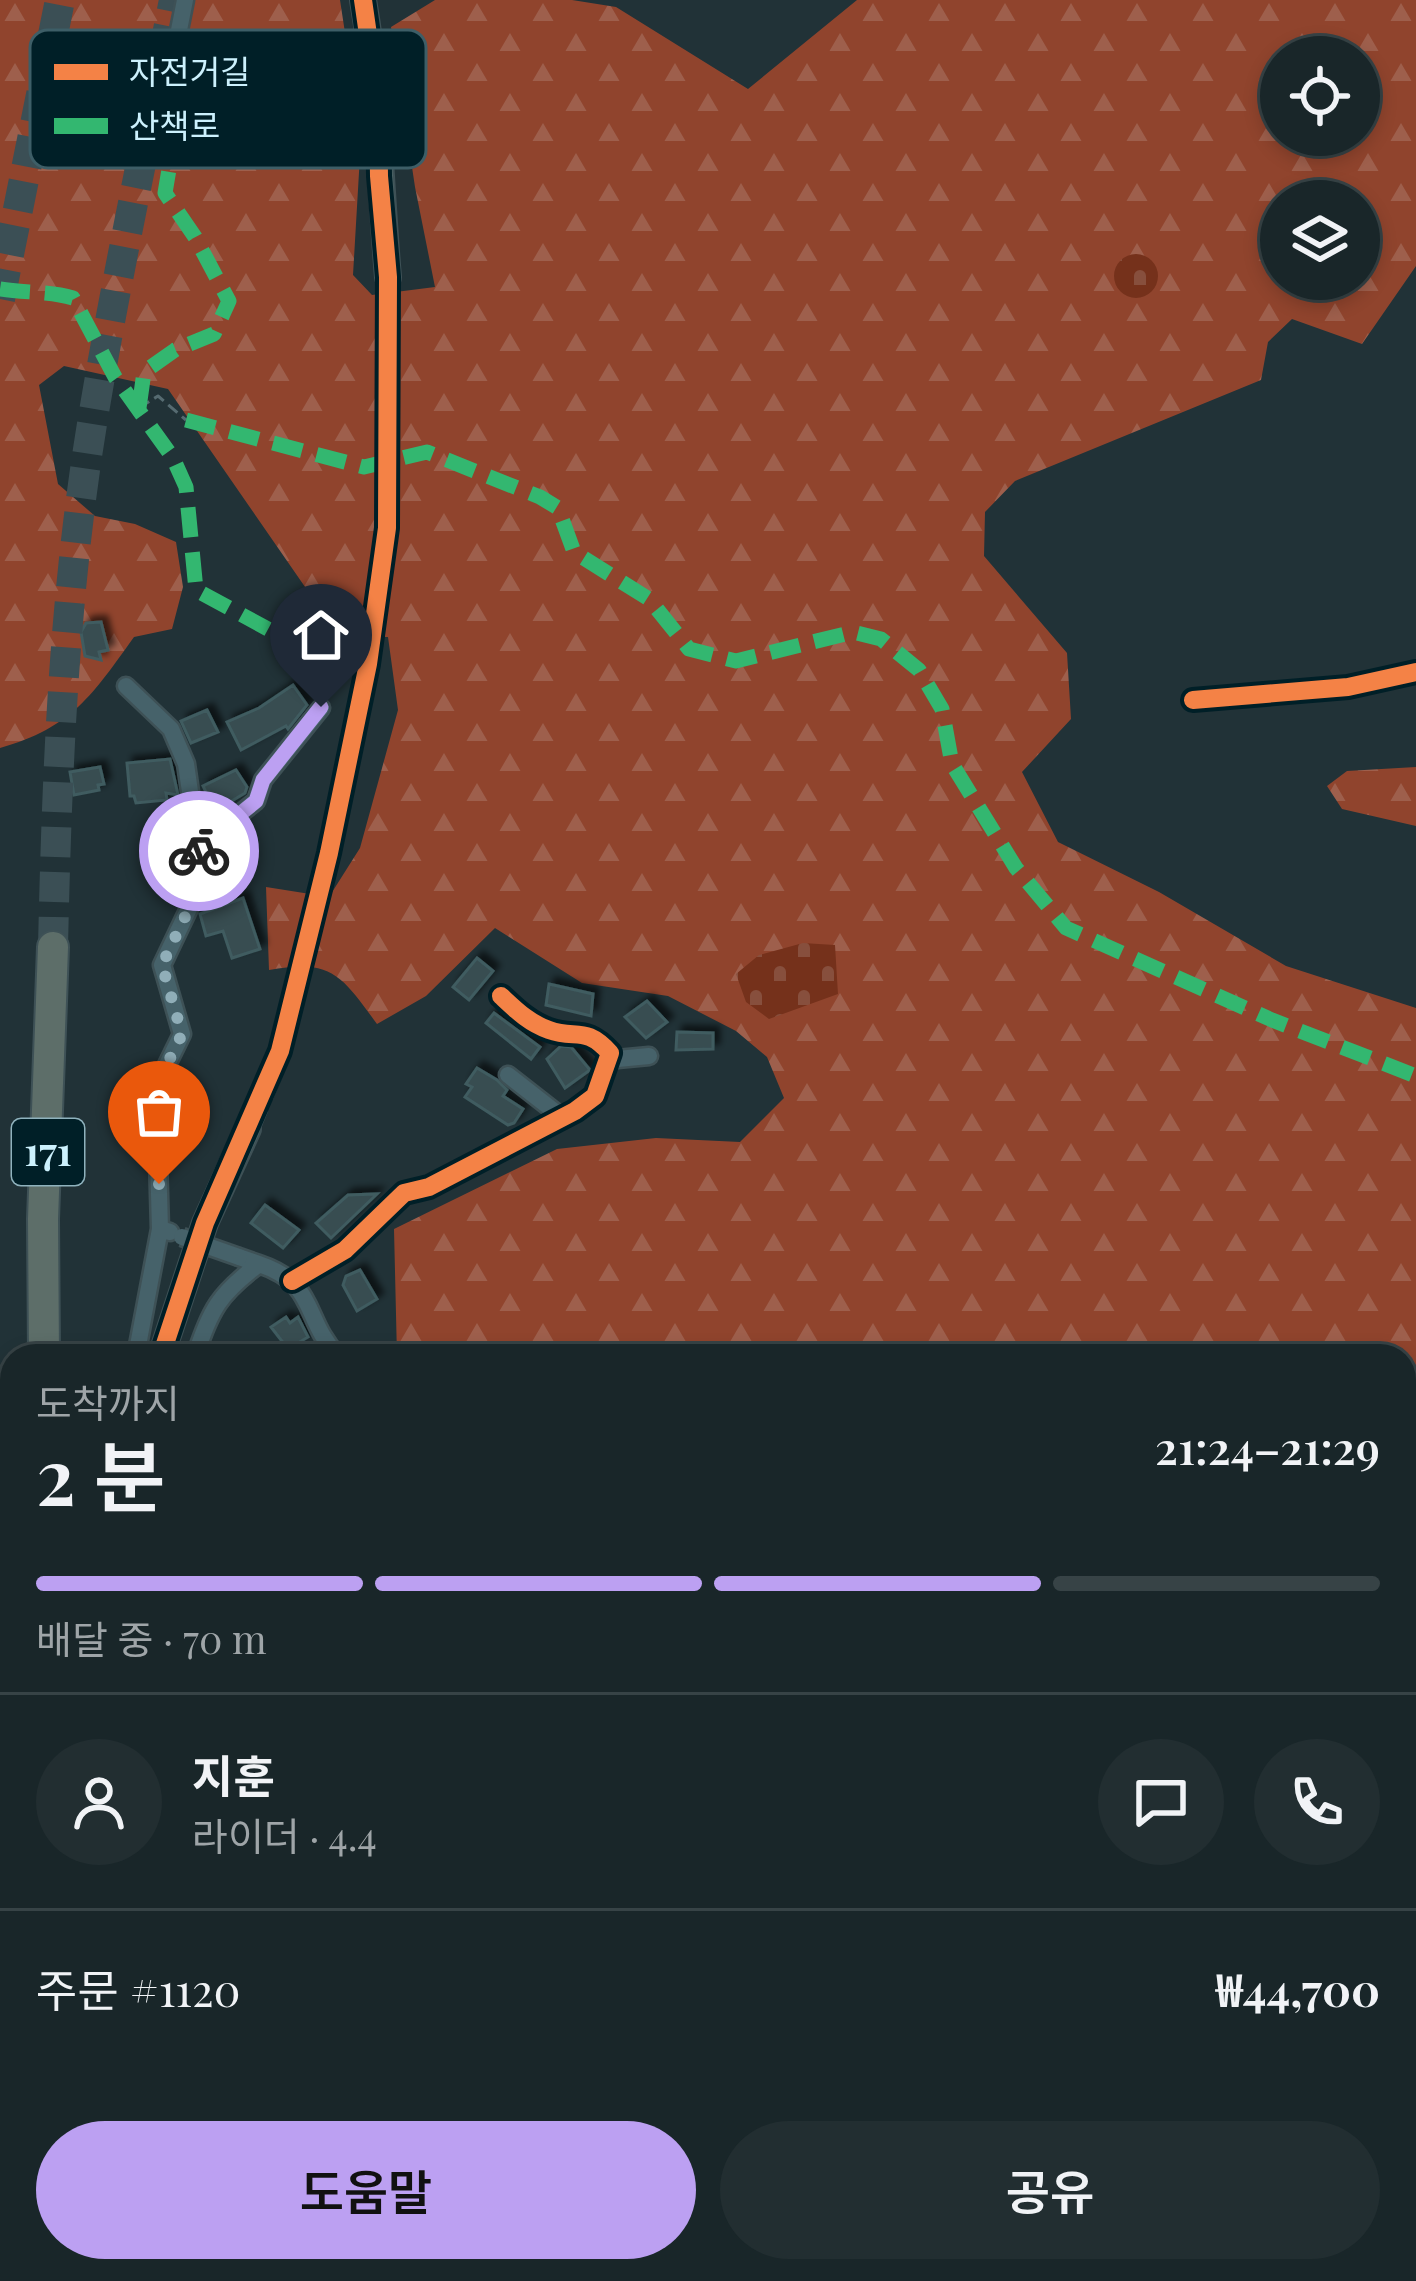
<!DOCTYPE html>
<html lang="ko">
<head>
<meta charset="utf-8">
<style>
	:root { --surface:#192629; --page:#222e31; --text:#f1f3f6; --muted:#9fa5a8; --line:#374346; --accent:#bca0f2 }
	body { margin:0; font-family:"Playfair Display","Noto Sans KR",serif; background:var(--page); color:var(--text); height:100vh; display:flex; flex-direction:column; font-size:45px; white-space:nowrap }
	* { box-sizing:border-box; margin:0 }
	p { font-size:39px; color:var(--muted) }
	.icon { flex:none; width:66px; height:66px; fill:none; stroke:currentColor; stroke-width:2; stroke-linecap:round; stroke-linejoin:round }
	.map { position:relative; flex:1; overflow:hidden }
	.panel { position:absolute; left:0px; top:1344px; width:1416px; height:939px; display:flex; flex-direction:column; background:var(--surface); border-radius:36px 36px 0 0; box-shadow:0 6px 18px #0003,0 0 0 3px var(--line) }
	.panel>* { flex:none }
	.tools { position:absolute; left:1260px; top:36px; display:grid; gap:24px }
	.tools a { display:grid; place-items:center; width:120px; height:120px; border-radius:50%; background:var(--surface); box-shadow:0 6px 18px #0003,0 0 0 3px var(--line); font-size:60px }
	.pin { position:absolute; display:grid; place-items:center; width:102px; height:102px; color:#fff; margin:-123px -51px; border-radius:50% 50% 50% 0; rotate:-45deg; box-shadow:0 0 12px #0007 }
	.pin .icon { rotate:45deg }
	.courier { position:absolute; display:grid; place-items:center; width:120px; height:120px; margin:-60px; border:9px solid #bca0f2; border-radius:50%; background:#fff; color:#222; box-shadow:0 3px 15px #0007 }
	.summary em { font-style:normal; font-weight:600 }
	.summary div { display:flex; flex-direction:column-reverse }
	.summary { display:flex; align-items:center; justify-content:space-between; height:204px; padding:0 36px }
	h1 { font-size:78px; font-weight:600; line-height:90px }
	.bar { display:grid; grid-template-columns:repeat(4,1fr); gap:18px 12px; align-content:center; height:144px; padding:0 36px }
	.bar i { height:15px; border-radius:9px; background:var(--line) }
	.bar .on { background:var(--accent) }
	.bar p { grid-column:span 4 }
	.line { display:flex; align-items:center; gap:30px; padding:0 36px; border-top:3px solid var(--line) }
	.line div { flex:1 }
	.round { display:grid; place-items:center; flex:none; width:126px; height:126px; border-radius:63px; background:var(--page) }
	.primary-button { display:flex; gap:24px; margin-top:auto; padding:24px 36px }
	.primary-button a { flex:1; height:138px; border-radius:72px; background:var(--accent); color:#111; font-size:48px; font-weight:600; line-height:138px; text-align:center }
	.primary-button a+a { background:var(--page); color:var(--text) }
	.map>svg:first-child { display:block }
</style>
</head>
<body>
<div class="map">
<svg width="1416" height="2281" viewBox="0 0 1416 2281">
	<defs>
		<pattern id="grass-dots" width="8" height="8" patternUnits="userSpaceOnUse" patternTransform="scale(3)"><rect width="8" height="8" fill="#75311b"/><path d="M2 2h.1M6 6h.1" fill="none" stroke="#874f3d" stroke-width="1.8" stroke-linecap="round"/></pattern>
		<pattern id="forest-firs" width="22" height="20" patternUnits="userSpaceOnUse" patternTransform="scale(3)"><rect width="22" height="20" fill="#90442d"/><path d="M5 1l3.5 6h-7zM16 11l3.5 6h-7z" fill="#9e5f4c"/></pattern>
		<pattern id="cemetery-stones" width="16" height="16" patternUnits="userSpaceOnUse" patternTransform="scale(3)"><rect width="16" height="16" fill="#75311b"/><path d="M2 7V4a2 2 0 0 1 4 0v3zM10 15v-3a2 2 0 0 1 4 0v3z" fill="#874f3d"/></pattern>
		<filter id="shadow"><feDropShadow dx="6" dy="-6" stdDeviation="3" flood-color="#0009"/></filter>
	</defs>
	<rect width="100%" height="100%" fill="#213237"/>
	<path fill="url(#grass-dots)" d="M198,2271H487L483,2281H198Z
		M565,2271H663L668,2281H567Z
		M986,2271H1196L1202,2278L1277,2281H978Z"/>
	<path fill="url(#forest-firs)" fill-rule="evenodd" d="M0,0H340L361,138L353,275L372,295L435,287L415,187L391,27L435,0H572L616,7L748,89L857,0H1416V266L1362,344L1292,319L1268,342L1261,380L1015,481L985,512L984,556L1067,653L1071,719L1022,772L1058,842L1159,892L1286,966L1416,1008V1468L1404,1459V1356H397L394,1229L557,1149L656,1138L740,1142L784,1098L767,1057L736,1031L668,996L582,983L495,928L426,996L377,1024C342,976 332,958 269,970L266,887L329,897L360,848L398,710L388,637L339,636L168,389L64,366L39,385L58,484L95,516L135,524L176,542L183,587L172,629L134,637C93,694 72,728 0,748ZM1281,57H1359V135H1281ZM1281,201H1359V279H1281Z
		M1416,767V826L1342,809L1327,786L1347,771Z
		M1416,1648V1751L1404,1738V1663Z
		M796,2271H973L965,2281H797Z
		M1213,2271H1320L1316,2281H1242Z"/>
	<path fill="url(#cemetery-stones)" d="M1114 276a22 22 0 1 1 44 0a22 22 0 1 1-44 0Z
		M803,943L835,945L838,994L769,1019L746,1002L736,974L759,955Z"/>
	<path fill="#75311b" d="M1404,1554L1416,1562V1606L1404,1623Z"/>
	<path fill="#384d51" stroke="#3f5c60" stroke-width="3" filter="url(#shadow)" d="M101,622L108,650L99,652L101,660L85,656L81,632L86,623Z
		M293,685L307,705L288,729L286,726L241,750L227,722L259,708Z
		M207,710L218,732L191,743L181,721Z
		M170,759L178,795L166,793L167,800L136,803L134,796H130L127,763Z
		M100,767L104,784L98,785L99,790L74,795L70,772Z
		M236,770L247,787L245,793L215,811L203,786Z
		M243,898L260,949L232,958L223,931L206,936L200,914Z
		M477,958L493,971L469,1000L453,987Z
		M549,984L593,994L591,1016L546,1005Z
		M647,1001L667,1022L646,1038L625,1017Z
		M494,1013L540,1047L531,1059L486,1023Z
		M677,1032L713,1033V1049L676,1050Z
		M561,1046L571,1047L590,1070L565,1088L547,1059Z
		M477,1068L497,1080L507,1090L503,1096L523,1109L514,1123L508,1125L465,1097L472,1087L466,1084Z
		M377,1194L331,1238L316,1223L348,1195Z
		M265,1205L299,1230L283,1248L251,1223Z
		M360,1270L377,1299L357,1311L343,1285L346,1276Z
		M286,1317L290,1323L298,1317L308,1337L288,1349L271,1327Z"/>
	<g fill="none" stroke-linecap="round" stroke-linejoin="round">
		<path stroke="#3b4f55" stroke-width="24" stroke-dasharray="24 12" stroke-linecap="butt" d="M248,1129L280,1051L329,853L368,664L387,528L388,277"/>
		<path stroke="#3b4f55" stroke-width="30" stroke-dasharray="30 15" stroke-linecap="butt" d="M0,299L60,0
			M53,947C57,768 64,589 94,412C117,274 147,137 174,0"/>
		<g stroke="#3e5156" stroke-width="12">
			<path id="lane" d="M1404,1766L1416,1778
				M1404,2170L1416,2158
				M1345,2281L1346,2271"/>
		</g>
		<g stroke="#3e5156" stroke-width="21">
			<path id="street" d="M165,100L185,0
				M126,686L171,729L186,764L198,847
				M1193,700L1348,687L1416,672
				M607,1060L649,1056
				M508,1075L563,1118
				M160,1229L156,1087L182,1034L162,965L204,877L198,847L256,801L263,780L321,708
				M259,1264C318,1284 302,1318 338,1356
				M292,1281L345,1250L404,1193L429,1187L575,1111L595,1096L610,1053C585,1025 576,1040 549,1030C529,1023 516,1010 501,996
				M136,1356L160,1229L170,1232
				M195,1356C212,1308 218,1295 259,1264L239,1257
				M0,1946H12
				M0,2242H12
				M495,2281L499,2271
				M984,2281L986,2271"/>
		</g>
		<g stroke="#3e5156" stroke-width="28">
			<path id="secondary" d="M363,0C379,92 380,184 388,277
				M161,1356L205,1223L248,1129
				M126,2271V2281"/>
		</g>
		<g stroke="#3e5156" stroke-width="34">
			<path id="highway" d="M44,1356L43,1219L53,947
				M83,2271V2281"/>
		</g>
		<path stroke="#566b71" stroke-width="3" stroke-dasharray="12 6" stroke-linecap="butt" d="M139,408L158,396L186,420"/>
		<use href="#lane" stroke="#46626a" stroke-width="8"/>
		<use href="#street" stroke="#46626a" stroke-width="16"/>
		<use href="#secondary" stroke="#4a6264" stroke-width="24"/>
		<use href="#highway" stroke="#5d6e69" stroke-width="30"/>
		<g stroke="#3e5156" stroke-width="21" stroke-linecap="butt">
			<path id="street-bridge" d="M182,1237L239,1257"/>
		</g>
		<use href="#street-bridge" stroke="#46626a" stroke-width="16"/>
		<path stroke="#33b770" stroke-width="15" stroke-dasharray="30 15" stroke-linecap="butt" d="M0,289C25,293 49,291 73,298L115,377L173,458L186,487L196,590L292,642L324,678L321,708
			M139,408L144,372L175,350L214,334L229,301L195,237L165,193L174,140L165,100
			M186,420L364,467L427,452L540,497L558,508L574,552L649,599L689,649L736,661L853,632L881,639L919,670L942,709L952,764L1016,868L1066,928L1272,1020L1416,1076"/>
		<g stroke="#001f27" stroke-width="26">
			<path id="cycleway" d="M1193,700L1348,687L1416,672
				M292,1281L345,1250L404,1193L429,1187L575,1111L595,1096L610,1053C585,1025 576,1040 549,1030C529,1023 516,1010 501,996
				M161,1356L205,1223L280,1051L329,853L368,664L387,528L388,277L379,176L378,104L363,0"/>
		</g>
		<use href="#cycleway" stroke="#f48246" stroke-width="18"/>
	</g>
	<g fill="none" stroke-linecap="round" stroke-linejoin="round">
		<path stroke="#90aeb8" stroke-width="12" stroke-dasharray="0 21.6" d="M159,1184L156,1087L182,1034L162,965L204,877L199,851"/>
		<path stroke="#bca0f2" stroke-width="15" d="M199,851L198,848L256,801L263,780L321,707"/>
	</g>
	<g text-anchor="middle" stroke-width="10" stroke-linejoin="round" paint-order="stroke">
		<rect fill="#001f27" stroke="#8fb2bd" stroke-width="3" x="12" y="1119" width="72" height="66" rx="9"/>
		<g font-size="39" font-weight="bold" fill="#ccf1fd">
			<text x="48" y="1166">171</text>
		</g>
	</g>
	<rect x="30" y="30" width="396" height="138" rx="18" fill="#001f27" stroke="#3d5e67" stroke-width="3"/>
	<rect x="54" y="64" width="54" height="16" fill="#f48246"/>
	<rect x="54" y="118" width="54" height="16" fill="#33b770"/>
	<g font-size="33" fill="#ccf1fd">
		<text x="129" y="84">자전거길</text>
		<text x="129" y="138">산책로</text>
	</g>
</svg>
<div class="tools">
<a><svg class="icon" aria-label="locate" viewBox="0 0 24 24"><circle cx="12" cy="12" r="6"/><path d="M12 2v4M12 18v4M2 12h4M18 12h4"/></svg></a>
<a><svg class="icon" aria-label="layers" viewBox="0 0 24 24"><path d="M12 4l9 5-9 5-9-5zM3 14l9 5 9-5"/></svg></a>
</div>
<div class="pin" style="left:159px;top:1184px;background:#ea580c"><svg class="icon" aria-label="bag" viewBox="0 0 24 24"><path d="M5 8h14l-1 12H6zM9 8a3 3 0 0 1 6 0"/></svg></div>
<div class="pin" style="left:321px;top:707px;background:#1f2937"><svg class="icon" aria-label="home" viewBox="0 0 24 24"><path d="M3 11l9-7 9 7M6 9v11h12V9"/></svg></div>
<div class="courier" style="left:199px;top:851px"><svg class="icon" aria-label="bike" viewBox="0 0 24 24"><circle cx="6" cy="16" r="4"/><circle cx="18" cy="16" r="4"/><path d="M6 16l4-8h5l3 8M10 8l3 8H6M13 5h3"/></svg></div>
<section class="panel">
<div class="summary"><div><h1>2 분</h1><p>도착까지</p></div><em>21:24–21:29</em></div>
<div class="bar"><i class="on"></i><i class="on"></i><i class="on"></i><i></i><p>배달 중 · 70 m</p></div>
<div class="line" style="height:216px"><a class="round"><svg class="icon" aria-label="person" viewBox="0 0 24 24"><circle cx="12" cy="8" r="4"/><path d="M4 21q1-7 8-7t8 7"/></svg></a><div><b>지훈</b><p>라이더 · 4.4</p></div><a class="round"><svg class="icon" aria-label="chat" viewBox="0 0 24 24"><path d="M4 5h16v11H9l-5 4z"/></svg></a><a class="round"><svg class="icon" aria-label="phone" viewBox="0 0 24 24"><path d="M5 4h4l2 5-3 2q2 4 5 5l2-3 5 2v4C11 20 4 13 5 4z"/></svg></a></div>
<div class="line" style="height:156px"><div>주문 #1120</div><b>₩44,700</b></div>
<div class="primary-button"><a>도움말</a><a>공유</a></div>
</section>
</div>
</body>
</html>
